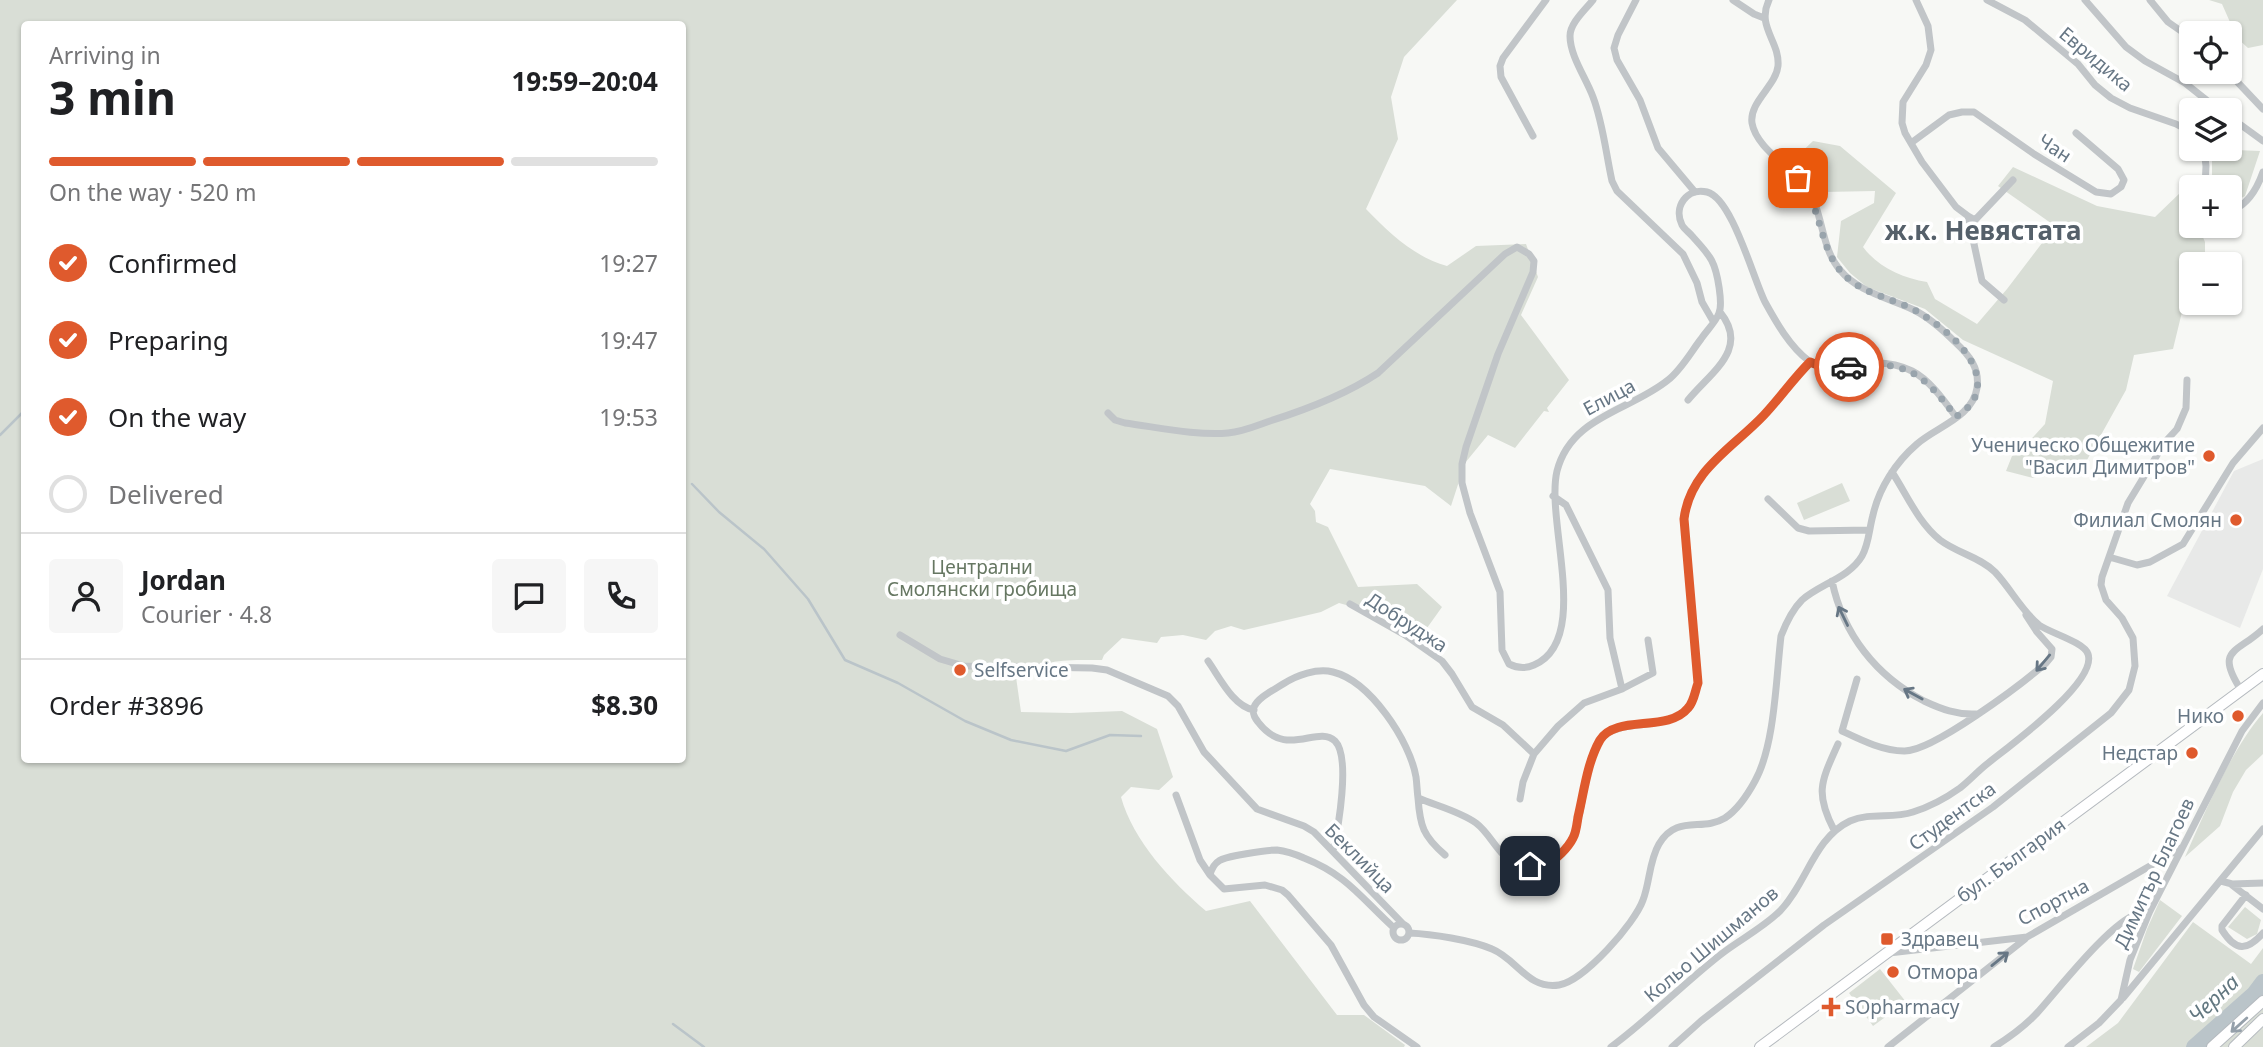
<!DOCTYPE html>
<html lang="en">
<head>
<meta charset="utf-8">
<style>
	:root { --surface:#fff; --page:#f6f6f6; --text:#202124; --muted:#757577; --line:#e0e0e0; --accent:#df5a2d }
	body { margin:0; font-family:"Noto Sans",sans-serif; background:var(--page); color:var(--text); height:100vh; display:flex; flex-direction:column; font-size:26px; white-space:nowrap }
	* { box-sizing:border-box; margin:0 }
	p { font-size:23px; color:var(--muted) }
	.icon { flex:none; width:38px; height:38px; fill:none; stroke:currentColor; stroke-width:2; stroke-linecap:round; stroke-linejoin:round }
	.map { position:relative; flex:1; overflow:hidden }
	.side { position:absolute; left:21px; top:21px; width:665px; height:742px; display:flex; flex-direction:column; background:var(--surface); border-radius:7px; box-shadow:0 2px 5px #0004 }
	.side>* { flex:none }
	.tools { position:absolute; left:2179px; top:21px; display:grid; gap:14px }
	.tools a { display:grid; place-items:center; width:63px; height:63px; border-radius:7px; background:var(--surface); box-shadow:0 2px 5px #0004; font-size:35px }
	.pin { position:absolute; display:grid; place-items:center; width:60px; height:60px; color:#fff; margin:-30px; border-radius:14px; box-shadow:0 4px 10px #0006 }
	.courier { position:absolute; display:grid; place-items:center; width:70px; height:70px; margin:-35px; border:5px solid #df5a2d; border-radius:50%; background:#fff; color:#222; box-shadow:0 2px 9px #0007 }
	.head em { font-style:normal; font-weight:700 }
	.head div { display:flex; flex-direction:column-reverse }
	.head { display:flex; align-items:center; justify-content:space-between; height:119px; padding:0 28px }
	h1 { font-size:46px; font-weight:700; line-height:52px }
	.bar { display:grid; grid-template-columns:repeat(4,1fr); gap:10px 7px; align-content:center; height:84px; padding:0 28px }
	.bar i { height:9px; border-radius:5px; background:var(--line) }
	.bar .current { background:var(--accent) }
	.bar p { grid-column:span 4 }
	.line { display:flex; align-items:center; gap:18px; padding:0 28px; border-top:2px solid var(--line) }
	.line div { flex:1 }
	.round { display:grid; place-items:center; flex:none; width:74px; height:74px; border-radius:7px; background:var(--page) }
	ol { padding:0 28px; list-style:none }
	li { display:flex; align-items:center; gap:21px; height:77px }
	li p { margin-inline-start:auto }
	li .icon { padding:7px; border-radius:50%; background:var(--accent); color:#fff; stroke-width:4 }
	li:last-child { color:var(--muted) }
	li i { width:38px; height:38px; border:4px solid var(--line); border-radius:50% }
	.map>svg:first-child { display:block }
</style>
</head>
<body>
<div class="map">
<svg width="2263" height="1047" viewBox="0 0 2263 1047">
	<rect width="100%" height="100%" fill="#f7f8f5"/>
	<path fill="#e8e9e8" d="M2263,459V569L2240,628L2167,596L2234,471Z"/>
	<path fill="#d9ded6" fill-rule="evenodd" d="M0,0H1457L1404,57L1391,97L1398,139L1366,209C1389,233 1416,258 1447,266L1476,246L1526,244L1538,277L1521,315L1569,380L1547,408L1549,412L1544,411L1515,448L1488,435L1465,463L1451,506L1425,486L1330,469L1310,504L1315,511L1316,522L1328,527L1358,587L1417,584L1442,607L1422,635L1399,620L1339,603L1321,612L1244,630L1231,626L1215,631L1206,640L1183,635L1161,637L1157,643L1122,638L1104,655L1102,660C1070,660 1044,658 1016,677L1021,712L1071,713L1122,711L1157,729L1173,777L1159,790L1131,787L1121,797C1133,841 1172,882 1206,911L1250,901L1337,1015H1364L1405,1045L1404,1047H0ZM24,24H682V760H24Z
		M2209,0H2263V45L2248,48L2237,38L2222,4Z
		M1813,141L1840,146L1896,193L1863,247C1878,267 1902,278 1927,282L1935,299L1977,324L2007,289L2055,226L1998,186L2013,167L2097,206L2155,217L2182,191L2191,211V226H2198L2205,242V264H2191V296L2182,312L2173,349L2134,355L2126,390L2087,460L2033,478L2006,471L2012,456L2023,448L2045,424L2053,381L1963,340L1925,309L1867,287L1850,273L1837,257L1841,221L1874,203L1875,191L1824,192L1792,161Z
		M2212,149L2260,151L2245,196L2230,204V187H2212Z
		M1842,483L1850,501L1804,520L1797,503Z
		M2263,713V754L2246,770L2233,792L2220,826L2185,857C2205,812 2231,750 2263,713Z
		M2160,900L2182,916L2139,972L2133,969L2147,929Z
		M2245,907L2261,920L2257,934L2247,939L2228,927Z
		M2193,922L2251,964L2263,948V1047H2086L2118,1023Z
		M1880,969L1906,1002L1873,1026L1849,993Z"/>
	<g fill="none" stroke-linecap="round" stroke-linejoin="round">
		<path stroke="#bac4c9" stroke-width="2.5" d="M0,435L24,411
			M692,484L719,512L764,549L808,599L845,660L898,683L965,721L1011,740L1066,751L1110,735L1141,736
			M2254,994L2258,998
			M673,1024L704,1047"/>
		<path stroke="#bac4c9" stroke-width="16" d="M2194,1047L2254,994L2263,982"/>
		<g stroke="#b5babf" stroke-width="12">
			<path id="secondary" d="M1760,1047L2263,674
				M2212,1047L2263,1001
				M2234,1047L2263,1019"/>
		</g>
		<path stroke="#c1c5c8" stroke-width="7" d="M1593,0C1585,10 1570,23 1570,36C1570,56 1586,78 1593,97C1603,123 1606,154 1612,181L1617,191L1683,254L1697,283L1702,302L1713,321
			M1636,0L1618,35L1614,48L1617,60L1640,100L1658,148L1695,192
			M1733,0L1754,14L1764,18
			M1916,0L1928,26L1931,50L1926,65L1903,102L1902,123L1905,133L1922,162L1956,207L1968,216L1982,281L2004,300
			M1987,0L2025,20L2078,64L2095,85L2111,98L2130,108L2176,124L2191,132
			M2085,0L2126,47L2145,61L2185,83L2219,110
			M2150,0L2168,22L2191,38
			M2228,72L2263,109
			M2230,117L2263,141
			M1533,136L1501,77L1500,66L1503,58L1546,0
			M1911,143L1949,115L1962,112H1974L2034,154L2096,192L2111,194L2121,187L2124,180L2118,169L2076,133
			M2204,149L2206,166L2205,187
			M2230,211C2247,206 2257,189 2263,172
			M1968,216L1975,220L2013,180
			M1688,400C1711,372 1750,349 1720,312
			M1108,413L1115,420L1125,423C1156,427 1198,436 1228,433C1242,432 1256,426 1270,421C1308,409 1345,395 1378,373L1505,254L1517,247L1529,254L1534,261L1533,272L1498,354L1466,447L1462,464V483L1470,513L1500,592L1502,650L1509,664C1517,668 1525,669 1534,665C1592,640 1545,521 1557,471C1571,416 1630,411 1668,380C1681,370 1691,352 1701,339C1706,331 1716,322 1719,313C1722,306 1720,294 1719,287C1715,260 1710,256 1693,237C1690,233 1684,229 1682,225C1673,207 1687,187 1707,192C1732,198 1753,278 1765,302C1776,322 1790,347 1809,361C1829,376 1855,364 1876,363C1888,363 1902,366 1912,371C1930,380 1945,402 1956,417
			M1553,496L1566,505L1608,590L1610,638L1622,689
			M1768,499L1798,528L1809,531L1869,530
			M2109,557L2137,565L2150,562L2183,544L2233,463L2263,428
			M1832,581C1843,634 1876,676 1924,701C1941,709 1957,715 1976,714
			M1350,604L1405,635L1442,661L1452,674L1472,707L1503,725L1534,754
			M900,635L940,659L964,666L1092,668L1107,670L1168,696L1178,706L1204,752L1257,809L1304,826L1314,832L1403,924
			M1208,661C1220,678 1233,706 1254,710
			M1857,679L1842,731C1861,740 1883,751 1904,751C1932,752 2022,684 2046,663L2051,657L2052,649L2037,632L2026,615
			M2241,690C2215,649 2236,654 2263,629
			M1176,795L1200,860L1210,875
			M1418,798C1420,826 1423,836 1445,855
			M1520,799L1523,782L1534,754L1558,726L1584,703L1622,689L1653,673L1648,640
			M1834,830C1814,792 1822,780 1838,744
			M1333,851C1338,829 1351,757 1335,741C1317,724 1287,760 1258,722C1254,717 1252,713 1254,707C1258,697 1274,690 1283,684C1297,675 1317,668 1333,672C1370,681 1410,741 1416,777C1417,784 1417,791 1418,798C1437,806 1459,811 1476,823C1492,835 1498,857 1518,864C1524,866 1532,865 1539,864C1595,857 1572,767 1605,735C1610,730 1617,729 1624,727C1644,723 1674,725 1689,708C1694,702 1695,691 1698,683L1684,519C1690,469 1733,448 1764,415C1780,398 1793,379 1810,362
			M2221,881L2232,884L2263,883
			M2232,885L2263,909
			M2246,895L2222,926V930C2236,952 2247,951 2263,933
			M1393 932a8 8 0 1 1 16 0a8 8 0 1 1-16 0Z
			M1394,928C1361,898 1347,875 1304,858C1295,854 1287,851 1277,850C1265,850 1251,853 1239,855C1224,858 1214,859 1210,875L1224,889L1265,885L1282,890L1288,895L1331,945L1364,1005L1374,1017L1417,1047
			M1409,933C1432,934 1471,940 1492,949C1517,959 1528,990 1559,985C1584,981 1635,923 1643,900C1650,882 1649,861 1659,844C1677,814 1702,832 1725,818C1737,810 1748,794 1755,781C1775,745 1776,678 1781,636C1786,623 1792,610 1802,600C1820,584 1849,578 1862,556C1869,544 1869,529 1873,515C1879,488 1896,462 1917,444C1936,427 1973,417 1977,388C1980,368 1969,355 1955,342C1943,330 1930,318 1914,310C1889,298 1858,292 1840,270C1820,247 1824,212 1806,187C1791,167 1756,148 1752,123C1749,102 1776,86 1778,66C1780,41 1756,27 1769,0
			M1889,953L2027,937L2181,848
			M2123,998L2263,829
			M1611,1047C1649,1019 1683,984 1720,955C1739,940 1763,928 1780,911C1807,883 1814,838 1850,821C1871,812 1892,819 1913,812C1929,807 1946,798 1960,788C1969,781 1978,771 1987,764C2008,747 2098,682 2088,654C2084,642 2050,633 2039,625C2021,610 2011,589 1995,572C1980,557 1957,553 1940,540C1918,522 1907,495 1892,472
			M1672,1047L1701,1021L1824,925L1993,807L2111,713L2129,690L2135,666L2133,638L2122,618L2106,600L2101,585L2102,577L2128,503L2165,442L2177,429L2186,408L2187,380
			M1888,1047L2025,939
			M1994,1047C2010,1037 2024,1027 2037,1013C2057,991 2112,920 2138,914C2141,913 2145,913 2149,913
			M2068,1047L2099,1023L2121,1000L2130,960L2149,913L2242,731L2263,703"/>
		<use href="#secondary" stroke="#fff" stroke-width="10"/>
	</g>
	<defs><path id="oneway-shaft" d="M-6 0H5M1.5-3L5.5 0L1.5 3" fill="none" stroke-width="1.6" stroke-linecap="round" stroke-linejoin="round" transform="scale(1.75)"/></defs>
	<g stroke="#677785">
		<use href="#oneway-shaft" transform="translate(1843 616) rotate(-116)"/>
		<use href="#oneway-shaft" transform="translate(2043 663) rotate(130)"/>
		<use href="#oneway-shaft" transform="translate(1913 694) rotate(-151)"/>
		<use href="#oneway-shaft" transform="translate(2000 959) rotate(-39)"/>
	</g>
	<use stroke="#95a0aa" href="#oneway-shaft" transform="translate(2239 1025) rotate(138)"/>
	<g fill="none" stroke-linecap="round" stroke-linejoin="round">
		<path stroke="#99a4ac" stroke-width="7" stroke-dasharray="0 12.6" d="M1798,178C1821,204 1818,242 1839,269C1858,294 1892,297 1918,312C1946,328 1994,367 1972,403C1968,408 1961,413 1956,417C1923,373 1906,359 1849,367"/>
		<path stroke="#df5a2d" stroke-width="9" d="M1530,866C1535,865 1541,865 1546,864C1556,860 1568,848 1573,838C1576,833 1577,824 1578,817C1584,792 1587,763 1600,740C1616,714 1668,733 1688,708C1694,702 1695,691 1698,683L1684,519C1690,470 1733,448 1764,415C1780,398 1793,379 1810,362C1824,368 1834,369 1849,367"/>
	</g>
	<g fill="#df5a2d" stroke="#fff" stroke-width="2.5">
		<circle cx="2209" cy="456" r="7"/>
		<circle cx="2236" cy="520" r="7"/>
		<circle cx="960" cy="670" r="7"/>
		<circle cx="2238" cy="716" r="7"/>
		<circle cx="2192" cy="753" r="7"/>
		<rect x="1880" y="932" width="14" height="14" rx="3.5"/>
		<circle cx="1893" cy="972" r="7"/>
		<path d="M1827.5 996.5h7v7h7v7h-7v7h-7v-7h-7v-7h7z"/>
	</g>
	<g text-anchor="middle" stroke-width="7" stroke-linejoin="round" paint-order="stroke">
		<g font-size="19" fill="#677785" stroke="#fff">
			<text transform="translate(2096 59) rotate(40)" y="7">Евридика</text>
			<text transform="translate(2055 148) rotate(33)" y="7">Чан</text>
			<text transform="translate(1609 397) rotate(-28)" y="7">Елица</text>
			<text transform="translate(1407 622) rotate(33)" y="7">Добруджа</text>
			<text transform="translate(1952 816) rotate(-36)" y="7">Студентска</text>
			<text transform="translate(1360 858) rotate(45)" y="7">Беклийца</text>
			<text transform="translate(2011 860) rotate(-36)" y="7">бул. България</text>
			<text transform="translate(2154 873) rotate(-65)" y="7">Димитър Благоев</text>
			<text transform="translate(2053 902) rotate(-28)" y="7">Спортна</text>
			<text transform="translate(1711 944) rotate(-40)" y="7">Кольо Шишманов</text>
		</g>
		<g font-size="19" fill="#677785" stroke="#fff" text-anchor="end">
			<text x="2195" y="452">Ученическо Общежитие<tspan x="2195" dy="22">"Васил Димитров"</tspan></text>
			<text x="2222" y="527">Филиал Смолян</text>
			<text x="974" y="677" text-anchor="start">Selfservice</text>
			<text x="2224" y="723">Нико</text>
			<text x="2178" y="760">Недстар</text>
			<text x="1901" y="946" text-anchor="start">Здравец</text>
			<text x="1907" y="979" text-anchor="start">Отмора</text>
			<text x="1845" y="1014" text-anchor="start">SOpharmacy</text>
		</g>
		<g font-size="19" fill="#667762" stroke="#fff">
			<text x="982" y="574">Централни<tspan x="982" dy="22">Смолянски гробища</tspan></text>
		</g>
		<g font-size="21" font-style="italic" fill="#637881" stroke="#fff">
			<text transform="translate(2214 999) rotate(-43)" y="7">Черна</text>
		</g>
		<g font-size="26" font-weight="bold" fill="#55606a" stroke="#fff">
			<text x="1983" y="240">ж.к. Невястата</text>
		</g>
	</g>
</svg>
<div class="tools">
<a><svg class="icon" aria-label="locate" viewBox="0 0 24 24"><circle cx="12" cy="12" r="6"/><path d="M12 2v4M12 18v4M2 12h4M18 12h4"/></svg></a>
<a><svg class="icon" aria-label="layers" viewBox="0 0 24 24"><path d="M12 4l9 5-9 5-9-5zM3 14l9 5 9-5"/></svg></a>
<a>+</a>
<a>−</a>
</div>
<div class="pin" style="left:1798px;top:178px;background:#ea580c"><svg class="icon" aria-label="bag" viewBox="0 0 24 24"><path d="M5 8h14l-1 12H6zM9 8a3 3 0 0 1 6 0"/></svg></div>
<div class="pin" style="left:1530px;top:866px;background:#1f2937"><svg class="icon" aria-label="home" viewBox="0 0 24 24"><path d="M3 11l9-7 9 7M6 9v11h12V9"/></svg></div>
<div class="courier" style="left:1849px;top:367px"><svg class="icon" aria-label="car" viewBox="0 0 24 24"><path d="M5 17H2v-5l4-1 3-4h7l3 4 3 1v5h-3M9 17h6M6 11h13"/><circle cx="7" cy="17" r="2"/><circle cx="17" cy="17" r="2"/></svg></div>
<section class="side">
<div class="head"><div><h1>3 min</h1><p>Arriving in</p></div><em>19:59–20:04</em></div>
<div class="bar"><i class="current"></i><i class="current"></i><i class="current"></i><i></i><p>On the way · 520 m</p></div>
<ol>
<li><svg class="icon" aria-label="check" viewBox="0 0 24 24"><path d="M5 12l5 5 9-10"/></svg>Confirmed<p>19:27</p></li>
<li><svg class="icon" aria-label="check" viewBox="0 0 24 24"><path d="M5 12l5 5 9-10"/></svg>Preparing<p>19:47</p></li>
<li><svg class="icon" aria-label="check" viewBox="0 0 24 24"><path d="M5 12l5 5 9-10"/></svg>On the way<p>19:53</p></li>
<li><i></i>Delivered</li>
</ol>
<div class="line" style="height:126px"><a class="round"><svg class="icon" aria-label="person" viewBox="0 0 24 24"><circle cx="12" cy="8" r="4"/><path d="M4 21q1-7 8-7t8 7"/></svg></a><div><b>Jordan</b><p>Courier · 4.8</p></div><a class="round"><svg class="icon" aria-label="chat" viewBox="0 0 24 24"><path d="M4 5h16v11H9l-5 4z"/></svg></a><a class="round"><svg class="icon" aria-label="phone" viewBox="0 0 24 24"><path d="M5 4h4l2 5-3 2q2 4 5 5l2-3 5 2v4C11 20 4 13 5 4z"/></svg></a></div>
<div class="line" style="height:91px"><div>Order #3896</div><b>$8.30</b></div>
</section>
</div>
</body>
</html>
